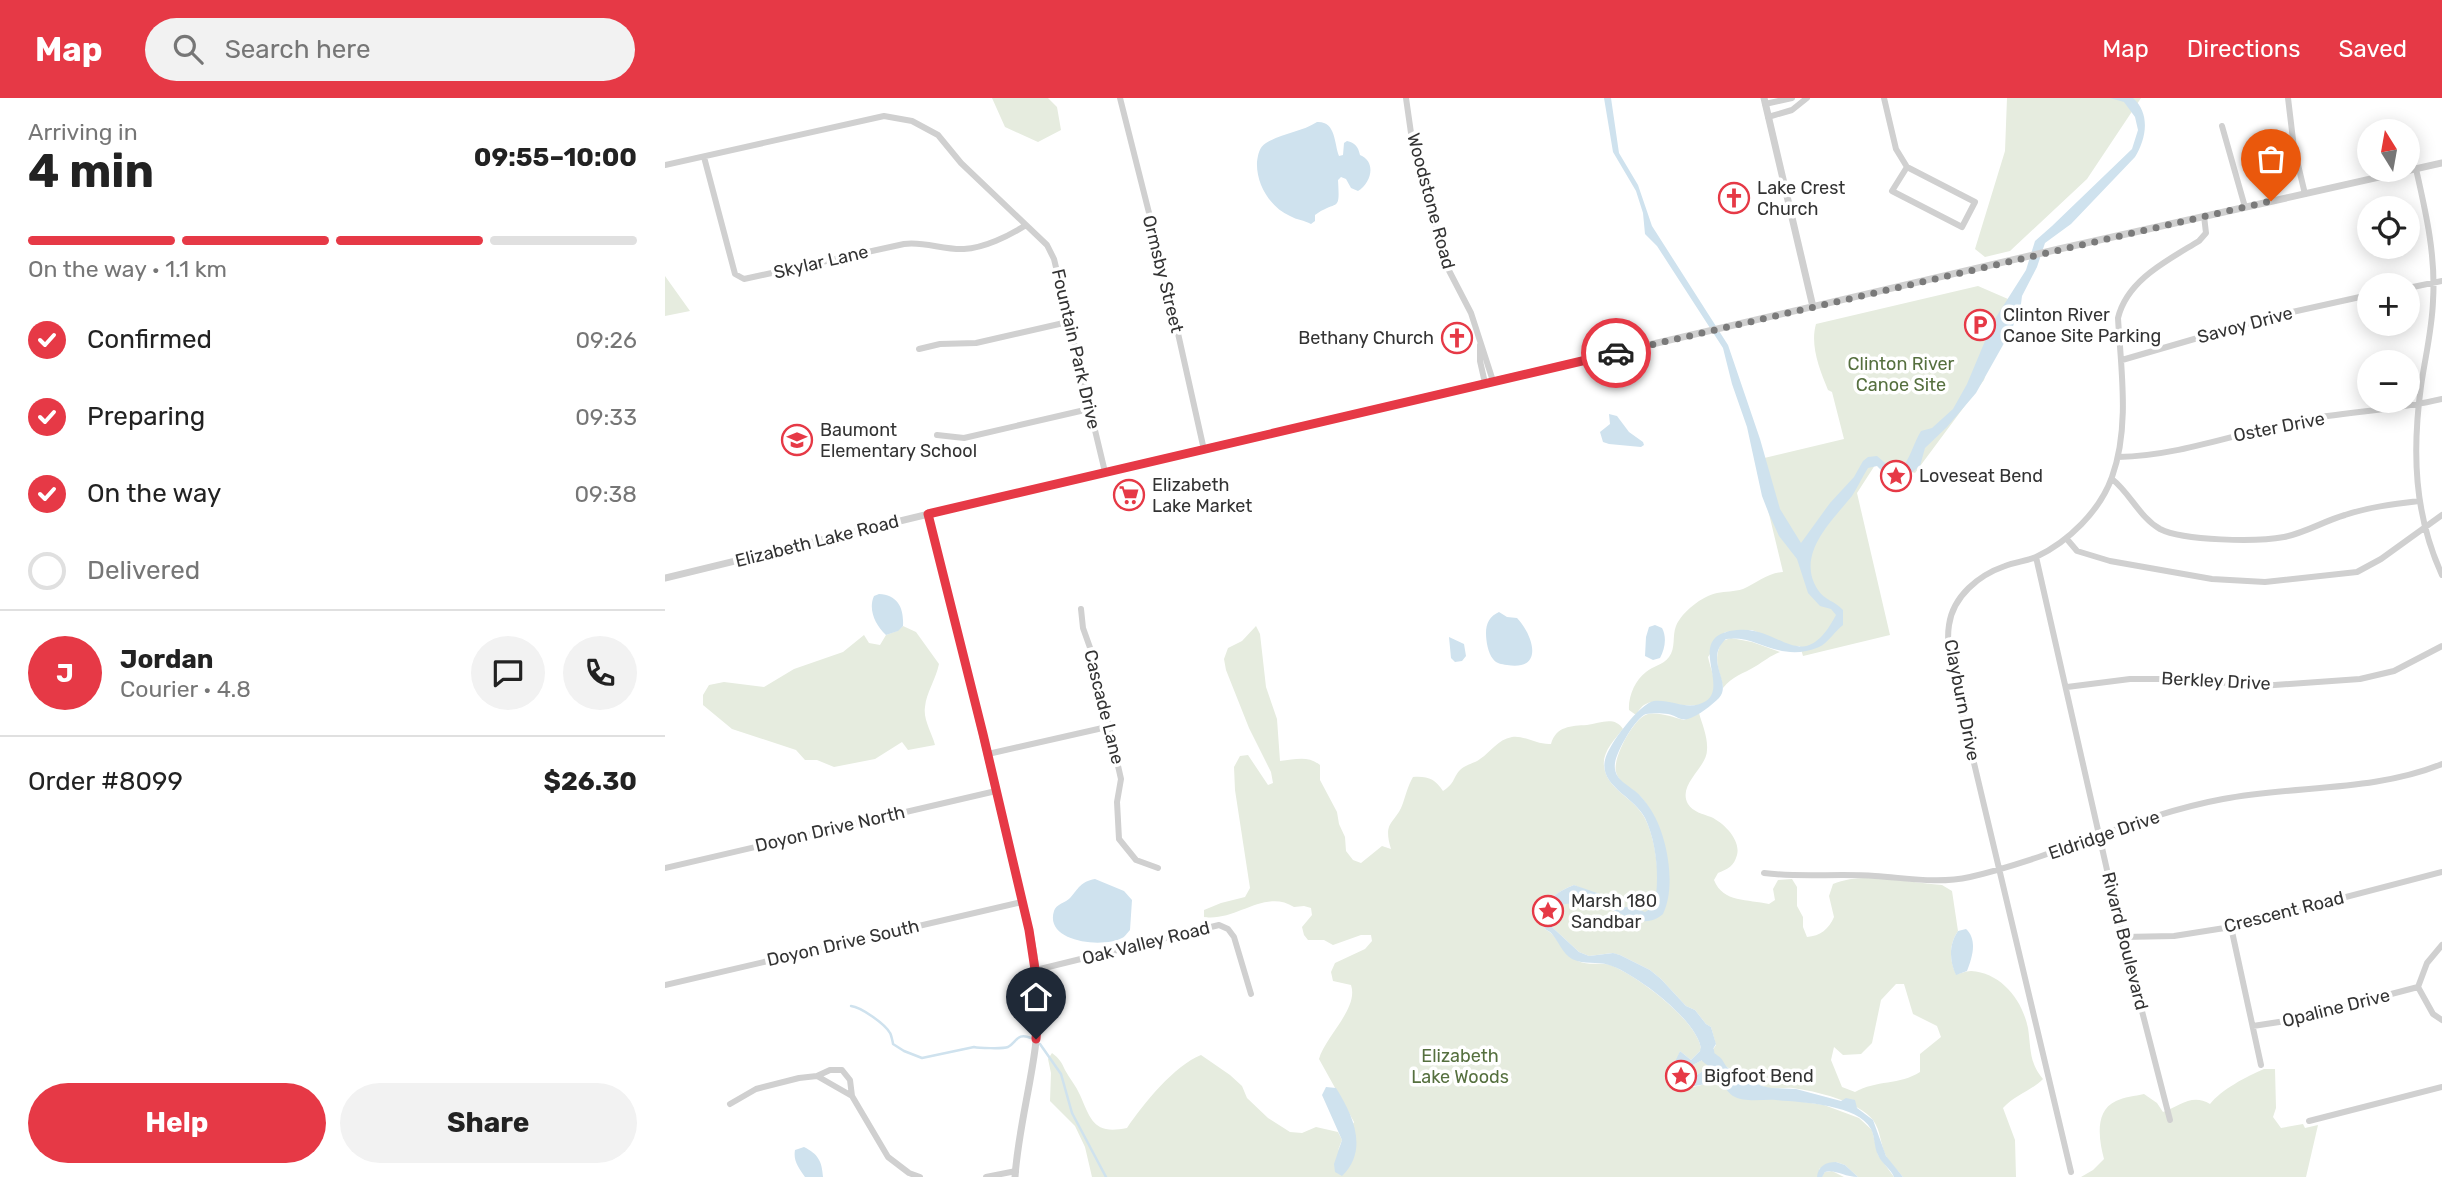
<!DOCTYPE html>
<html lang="en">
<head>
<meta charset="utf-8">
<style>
	:root { --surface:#fff; --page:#f2f2f2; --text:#222; --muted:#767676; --line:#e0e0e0; --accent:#e63946 }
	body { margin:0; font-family:Rubik,sans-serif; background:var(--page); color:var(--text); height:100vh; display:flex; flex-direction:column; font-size:26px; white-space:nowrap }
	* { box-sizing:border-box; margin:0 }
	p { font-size:23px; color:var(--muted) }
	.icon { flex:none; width:38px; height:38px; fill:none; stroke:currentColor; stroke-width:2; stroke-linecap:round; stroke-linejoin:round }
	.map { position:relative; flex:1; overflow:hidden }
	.side { display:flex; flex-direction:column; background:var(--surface); width:665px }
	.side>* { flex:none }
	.needle { width:46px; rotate:349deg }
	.buttons { position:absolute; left:1692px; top:21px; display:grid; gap:14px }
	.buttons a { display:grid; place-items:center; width:63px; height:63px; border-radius:50%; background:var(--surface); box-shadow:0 4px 18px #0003; font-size:35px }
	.pin { position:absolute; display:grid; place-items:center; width:60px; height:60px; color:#fff; margin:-72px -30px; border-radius:50% 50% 50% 0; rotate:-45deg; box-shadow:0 0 7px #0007 }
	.pin .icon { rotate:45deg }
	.courier { position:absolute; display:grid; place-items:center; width:70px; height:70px; margin:-35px; border:5px solid #e63946; border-radius:50%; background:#fff; color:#222; box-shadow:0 2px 9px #0007 }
	.headline em { font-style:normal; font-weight:700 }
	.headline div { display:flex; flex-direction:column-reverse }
	.headline { display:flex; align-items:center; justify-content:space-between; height:119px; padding:0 28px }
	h1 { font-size:46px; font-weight:700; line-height:52px }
	.bar { display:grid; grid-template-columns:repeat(4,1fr); gap:10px 7px; align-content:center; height:84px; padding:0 28px }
	.bar i { height:9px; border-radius:5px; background:var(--line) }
	.bar .current { background:var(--accent) }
	.bar p { grid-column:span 4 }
	.line { display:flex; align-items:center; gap:18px; padding:0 28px; border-top:2px solid var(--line) }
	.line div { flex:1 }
	.round { display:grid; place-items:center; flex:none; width:74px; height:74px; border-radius:37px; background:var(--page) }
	ol { padding:0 28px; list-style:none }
	li { display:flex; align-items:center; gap:21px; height:77px }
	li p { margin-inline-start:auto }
	li .icon { padding:7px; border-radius:50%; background:var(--accent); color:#fff; stroke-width:4 }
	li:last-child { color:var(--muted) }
	li i { width:38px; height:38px; border:4px solid var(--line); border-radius:50% }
	.cta { display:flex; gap:14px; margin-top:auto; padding:14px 28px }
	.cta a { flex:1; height:80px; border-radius:42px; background:var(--accent); color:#fff; font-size:28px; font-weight:700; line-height:80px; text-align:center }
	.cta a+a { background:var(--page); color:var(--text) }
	header { display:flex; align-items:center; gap:42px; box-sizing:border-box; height:98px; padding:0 35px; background:var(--accent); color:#fff }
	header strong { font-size:33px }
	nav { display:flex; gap:38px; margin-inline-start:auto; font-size:24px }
	.search { width:490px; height:63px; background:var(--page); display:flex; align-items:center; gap:18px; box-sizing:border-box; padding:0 24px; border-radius:38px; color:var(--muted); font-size:26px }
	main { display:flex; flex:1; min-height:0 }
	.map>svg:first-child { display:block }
</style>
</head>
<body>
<header>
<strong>Map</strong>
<div class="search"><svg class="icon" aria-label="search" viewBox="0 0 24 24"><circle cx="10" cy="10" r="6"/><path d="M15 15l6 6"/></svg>Search here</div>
<nav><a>Map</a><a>Directions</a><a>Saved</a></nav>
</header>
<main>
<section class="side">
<div class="headline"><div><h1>4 min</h1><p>Arriving in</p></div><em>09:55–10:00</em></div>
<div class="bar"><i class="current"></i><i class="current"></i><i class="current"></i><i></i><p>On the way · 1.1 km</p></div>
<ol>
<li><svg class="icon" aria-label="check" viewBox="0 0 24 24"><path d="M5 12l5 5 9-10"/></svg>Confirmed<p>09:26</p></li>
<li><svg class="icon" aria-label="check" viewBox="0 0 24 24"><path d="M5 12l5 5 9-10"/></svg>Preparing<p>09:33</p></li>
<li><svg class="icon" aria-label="check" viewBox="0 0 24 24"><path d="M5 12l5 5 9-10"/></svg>On the way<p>09:38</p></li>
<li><i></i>Delivered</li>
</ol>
<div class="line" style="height:126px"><b class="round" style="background:var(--accent);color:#fff">J</b><div><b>Jordan</b><p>Courier · 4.8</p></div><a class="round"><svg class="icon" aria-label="chat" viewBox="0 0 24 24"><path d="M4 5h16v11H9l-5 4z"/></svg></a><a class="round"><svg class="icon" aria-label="phone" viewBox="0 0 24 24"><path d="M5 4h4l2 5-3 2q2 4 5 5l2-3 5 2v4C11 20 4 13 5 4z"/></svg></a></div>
<div class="line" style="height:91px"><div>Order #8099</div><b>$26.30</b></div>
<div class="cta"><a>Help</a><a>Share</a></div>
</section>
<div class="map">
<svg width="1777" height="1079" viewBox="0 0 1777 1079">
	<rect width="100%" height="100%" fill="#fff"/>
	<path fill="#e6ecdf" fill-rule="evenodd" d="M327,0H383L392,9L396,32L373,44L340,29Z
		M1342,0H1476L1422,81L1345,153L1320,159L1310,151L1340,53Z
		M0,178L25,213L0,218Z
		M1313,188L1343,201L1319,282L1250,375L1237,371L1231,373L1222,367L1212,364L1192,395L1225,537L1138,558L1135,548L1128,549L1087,532L1060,534L1043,559C1045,569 1051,582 1049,592C1045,621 998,599 983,605C977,607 974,612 971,617L964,612C963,599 970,582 981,574C988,568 998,567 1004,559C1011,550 1007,538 1011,528C1017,514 1037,498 1052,495C1061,493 1069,494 1078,491C1092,485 1102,475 1118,474L1091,362L1179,341L1167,294L1163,292C1154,270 1145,247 1151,226Z
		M238,528L251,534L274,566C271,581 261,595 260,609C258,622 267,635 270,647L243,652L237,644L210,661L169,669L152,662H140L131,652L67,631L38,607V597L44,587L59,584L99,589L129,571L178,554L199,537L204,545L215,547L221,537L232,533Z
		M591,528L595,536L601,589L612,621L615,663C630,662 642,657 655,667V682L672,714L674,726L680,739L681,753L688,762L696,765L717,748L726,751C717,722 731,726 738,705C741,696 743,688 748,679C763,678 770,681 778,693C791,684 787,681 795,672C800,667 810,665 815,661C827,653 832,642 847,639C859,637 872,647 886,646C891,628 906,628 922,627C935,625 950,618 958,631C950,641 937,654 939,668C941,689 964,698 975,713C989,729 995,774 992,795C990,802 992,811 984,814C971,819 924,793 909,787C894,792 868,810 879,829C882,834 883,832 887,836C895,845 902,857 913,863C923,868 935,864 945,867C970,876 1035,924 1036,952L1026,962L1015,953L1010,967L1014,985L1028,989L1045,985L1137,999L1139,1004L1159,1007L1194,1020L1207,1032L1213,1057L1229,1079H1193L1180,1067L1171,1064L1154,1071L1157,1078L1160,1074L1167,1073L1179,1079H427L420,1049L410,1028L385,1003L386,975L383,961L387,955C394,960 397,965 400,972C405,981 411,988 415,997C426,1022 429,1037 462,1030C478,1006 510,967 536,957L565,977L577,988L582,1000L603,1020L625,1034L637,1035L651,1029L673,1034L677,1042L673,1052L689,1024L654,961C660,939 694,910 686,887L668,883L666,874L670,865L700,851L707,843L706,837H696L668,847L659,842H643L639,837L637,829L647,817L646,810L639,808L629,809C600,790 571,824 539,819V812L556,805L580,799L585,790L570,692L569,669L575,658L583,657L603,687L608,685L606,674L584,630L561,572L559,561L563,550L577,543Z
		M1066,540L1087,544L1115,554C1105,558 1099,563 1091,568C1078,576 1067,578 1058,590C1055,570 1047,564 1057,543Z
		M1034,615C1037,626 1043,639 1042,652C1042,670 1012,686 1023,706C1028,714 1038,716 1046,719C1059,725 1076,742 1072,757C1069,768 1063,771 1053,775L1049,782C1058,805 1083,801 1104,806L1110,802L1108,791L1113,782L1127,781L1132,789V808L1138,819V829L1142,839C1155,838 1164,831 1169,819L1164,798L1168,786C1198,773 1244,785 1277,787L1287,793L1293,833C1284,846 1284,862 1291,876C1296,876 1300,873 1306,873C1336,875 1357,901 1363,930C1366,950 1364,965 1378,981C1366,993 1350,997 1338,1010L1350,1042L1351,1079H1238C1233,1072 1225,1066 1221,1058C1215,1046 1216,1033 1208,1022C1193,1003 1150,993 1128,990C1118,989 1109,992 1100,989C1086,984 1063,967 1051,965L1030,978L1026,977L1028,967L1043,959L1051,947L1046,929L1041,926L1030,912L1021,908L996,881L985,872L955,857L947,855L924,858L914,854L887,829L885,817C906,786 952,819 979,823L1002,797L1004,787C999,768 989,717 980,704C972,691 955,689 951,674C947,660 970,618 983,616C995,614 1007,619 1019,622ZM1231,886H1239L1248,916L1272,928L1276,939L1255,956V974C1235,987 1211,982 1190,994L1177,989L1166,962L1169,949L1178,957L1196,956L1207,945L1216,902Z
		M1599,971H1610L1611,1010L1608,1019L1616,1030L1638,1026L1640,1030L1653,1027L1641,1079H1416L1428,1072L1439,1061C1434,1042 1429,1013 1451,1003C1459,999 1470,998 1479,996L1492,1005L1498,1014C1515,1008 1527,995 1545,1006C1556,992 1582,978 1599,971Z"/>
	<path fill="#cfe2ee" d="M939,0H946L954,55L973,87L987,128L1063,247L1095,341L1115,411L1136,445L1165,405L1189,379L1198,363L1203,359L1212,358L1227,371L1235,372C1245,362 1248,346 1256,333L1267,330L1288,311L1302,286L1328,224L1361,172L1370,143L1387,128L1467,51L1473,32L1470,19L1459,4L1445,0H1468C1486,16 1481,41 1470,59L1406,126L1380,145L1372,169L1357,198L1356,206L1347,231L1311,295L1282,329L1260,350L1255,368L1235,384L1227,383L1212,368L1203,370C1197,379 1193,389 1187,398C1166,424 1130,457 1153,492C1159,502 1170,503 1178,512V527C1170,533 1163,545 1154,549C1114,566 1093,536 1061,541C1038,562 1068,584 1054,600C1047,607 1033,618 1023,621C1015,623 1010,617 1003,616C997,615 986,615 981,616C970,620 952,653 950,665C948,680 960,685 970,693C975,697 980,703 984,709C1002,734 1012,788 998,816C978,834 955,813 936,807C930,806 931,808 925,808C909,807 897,800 885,817L887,829L914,854L924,858L948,855L955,857L985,872L996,881L1021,908L1030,912L1041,926L1046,929L1051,946L1043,959L1028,967L1026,977L1030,978L1051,965L1058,966L1071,976L1097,988L1106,990L1131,991L1176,1003L1181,1000L1190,1002L1192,1010L1208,1022L1221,1058L1238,1079H1229C1225,1070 1217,1066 1213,1057C1209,1049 1210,1039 1206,1031C1193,1006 1135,1004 1111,1002C1097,1001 1081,1005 1068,998C1063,995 1061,989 1056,987C1041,981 1029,994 1014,985L1009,966L1015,953L1026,962L1036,952C1035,924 970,875 944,867C932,863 919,867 907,861C897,855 894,844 887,836C884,832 882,834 879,829C867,810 894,792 909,787L935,796L958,809H967L980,814L989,809C995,783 992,745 980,720C970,699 934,688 940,662C943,647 975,605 989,603C1007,601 1024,614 1041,603C1065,587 1018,537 1072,532C1116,527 1137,581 1171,517L1166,511L1155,508L1143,495L1132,461L1114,438L1104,416L1097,398L1082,329L1067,286L1058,250L992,148L980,136L978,115L971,93L948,54Z
		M652,24C671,23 669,45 674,58L678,57L679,45L682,43C690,45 693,48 695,57C712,64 706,85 693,93L686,90L681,81L676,79L673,82C675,116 673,101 650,117V123L646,126C639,122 632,122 625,118C605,109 591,86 592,64C593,57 594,49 601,45C617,35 637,34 652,24Z
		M944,316L952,318L964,334L978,344L979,347L976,349L944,346L938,344L935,334L945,326Z
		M214,496C233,497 239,510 238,528L233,533L221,537C210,527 203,511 209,498Z
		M834,514L842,519L852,520C868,537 880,573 842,567C836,566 832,566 828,561C823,555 821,543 821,535C821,525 825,518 834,514Z
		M990,527L997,530C1002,539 1000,551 995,560L988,562L980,558L981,539L984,529Z
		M784,539L799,546L801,558L797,563L790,564L786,560Z
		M430,781L459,793L467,802L465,832C462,835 460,839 457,840C439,850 379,845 389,813C391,806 400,805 405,800C414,790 415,784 430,781Z
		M1301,831C1313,842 1307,860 1302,873L1291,877C1284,862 1284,846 1293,833Z
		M661,989L671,990C688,1017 704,1052 677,1078L670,1074L669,1066L677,1042L657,997Z
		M139,1049C153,1056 157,1063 158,1079H140C134,1070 128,1063 130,1052Z
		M1171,1064L1180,1067L1193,1079C1179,1079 1170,1071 1160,1074L1157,1079H1152C1153,1068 1161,1064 1171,1064Z"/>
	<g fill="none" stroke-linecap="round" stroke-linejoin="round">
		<path stroke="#cfe2ee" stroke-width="2.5" d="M186,908C196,909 220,926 225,935C226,936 228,945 228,946L239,953L257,960L309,949C313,950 338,951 343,949C352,944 352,934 366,940
			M375,946L396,976L407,1015L441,1079"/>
		<path stroke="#cfe2ee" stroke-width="14" d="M1042,953L1043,959L1051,965L1060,980"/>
		<path stroke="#d0d0d0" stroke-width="6" d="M455,0L502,186L539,352
			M741,0L746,35L755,59L778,161L806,215L828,283
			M1219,0L1231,51L1242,69L1310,104L1297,129L1227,93L1242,69
			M1623,0L1629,50L1640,96
			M1100,6L1127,0
			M1103,19L1127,12L1142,0
			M1557,28L1580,109
			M39,59L70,176L79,181L239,146C259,143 278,152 299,151C319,150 344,138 361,127
			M0,67L219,18L247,23L273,37L296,65L382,147L389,161L440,374
			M1751,71C1761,115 1771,158 1768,203C1767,232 1760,260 1756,288C1747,354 1749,416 1777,477
			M1743,190L1777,183
			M815,247V263L820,285
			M254,251L275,246L311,245L403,224
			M1457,262L1605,219L1704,197
			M272,337L299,340L424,311
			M1453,359C1514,358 1573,335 1633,323C1681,313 1729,313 1777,301
			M1447,381C1465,395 1475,420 1495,431C1519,443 1592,444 1619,439C1640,435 1659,423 1680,417C1704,409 1729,406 1754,403
			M1401,440L1412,453L1445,463L1547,481L1600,484L1692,474L1716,461L1777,417
			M1371,459L1452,816L1505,1022
			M416,511L418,530L428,558L456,681L452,704L454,741L471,762L493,770
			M1402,589L1465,581H1518L1596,588L1695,581L1729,573L1777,548
			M323,656L442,629
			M0,770L331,693
			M1099,775C1135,780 1173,775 1210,778C1242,780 1273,786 1305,779C1391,759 1471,717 1558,701C1631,687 1708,694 1777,666
			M1566,829L1596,967
			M1458,839L1509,838L1566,829L1777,774
			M1777,847L1762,865L1753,889L1768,916L1777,922
			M371,872L554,827L563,831L569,839L586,896
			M0,887L357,804
			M1588,928L1627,922L1753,889
			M152,978L165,972H177L185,982L187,998
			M65,1006L91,991L134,980L152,978L187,998L223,1059L244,1075L255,1079
			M1644,1023L1777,989
			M1406,1074L1295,606C1290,581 1280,552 1284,527C1288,498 1314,477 1340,468C1350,464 1362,463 1371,459C1403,444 1435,413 1447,379C1465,329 1456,272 1453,220C1462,182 1503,162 1534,143L1541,135L1539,118
			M321,1079L351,1073"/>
		<path stroke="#d0d0d0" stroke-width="7" d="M1099,0L1148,209
			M263,416C290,524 317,632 342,740C353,791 371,843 373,895C376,957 354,1018 350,1079
			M0,480L334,399L1394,151L1777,65"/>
	</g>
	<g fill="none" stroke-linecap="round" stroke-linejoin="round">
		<path stroke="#7a7a7a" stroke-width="7" stroke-dasharray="0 12.6" d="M951,255L1606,103"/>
		<path stroke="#e63946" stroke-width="9" d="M371,941L374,898L364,832L318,636L263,416L951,255"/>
	</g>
	<defs>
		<g id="church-ring" transform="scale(1.575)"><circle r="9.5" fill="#fff" stroke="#e63946" stroke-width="1.5"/><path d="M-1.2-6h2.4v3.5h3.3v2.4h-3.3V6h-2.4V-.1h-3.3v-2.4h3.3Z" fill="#e63946"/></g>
		<g id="parking-ring" transform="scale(1.575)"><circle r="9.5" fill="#fff" stroke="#e63946" stroke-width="1.5"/><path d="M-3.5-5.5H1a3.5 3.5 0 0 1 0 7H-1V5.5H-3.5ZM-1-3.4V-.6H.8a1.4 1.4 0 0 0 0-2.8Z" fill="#e63946"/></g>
		<g id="school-ring" transform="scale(1.575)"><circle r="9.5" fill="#fff" stroke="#e63946" stroke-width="1.5"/><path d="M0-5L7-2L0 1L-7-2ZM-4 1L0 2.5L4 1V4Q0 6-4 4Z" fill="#e63946"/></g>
		<g id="sight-ring" transform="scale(1.575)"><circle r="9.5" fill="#fff" stroke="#e63946" stroke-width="1.5"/><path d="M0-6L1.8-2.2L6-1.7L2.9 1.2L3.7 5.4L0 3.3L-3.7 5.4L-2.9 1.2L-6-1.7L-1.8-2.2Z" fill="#e63946"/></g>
		<g id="supermarket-ring" transform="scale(1.575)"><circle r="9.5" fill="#fff" stroke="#e63946" stroke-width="1.5"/><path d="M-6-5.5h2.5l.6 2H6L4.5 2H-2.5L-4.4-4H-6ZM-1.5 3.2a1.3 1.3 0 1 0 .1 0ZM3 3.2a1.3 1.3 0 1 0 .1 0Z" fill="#e63946"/></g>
	</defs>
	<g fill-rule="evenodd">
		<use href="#church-ring" x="1069" y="100"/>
		<use href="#parking-ring" x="1315" y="227"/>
		<use href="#church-ring" x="792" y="240"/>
		<use href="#school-ring" x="132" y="342"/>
		<use href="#sight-ring" x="1231" y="378"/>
		<use href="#supermarket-ring" x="464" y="397"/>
		<use href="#sight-ring" x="883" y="813"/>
		<use href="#sight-ring" x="1016" y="978"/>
	</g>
	<g text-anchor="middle" stroke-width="7" stroke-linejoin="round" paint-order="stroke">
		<g font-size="18" fill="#333" stroke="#fff" text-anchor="start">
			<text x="1092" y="96">Lake Crest<tspan x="1092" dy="21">Church</tspan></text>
			<text x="1338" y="223">Clinton River<tspan x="1338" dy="21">Canoe Site Parking</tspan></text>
			<text x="769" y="246" text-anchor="end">Bethany Church</text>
			<text x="155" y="338">Baumont<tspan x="155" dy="21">Elementary School</tspan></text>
			<text x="1254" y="384">Loveseat Bend</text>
			<text x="487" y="393">Elizabeth<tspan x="487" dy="21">Lake Market</tspan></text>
			<text x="906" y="809">Marsh 180<tspan x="906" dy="21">Sandbar</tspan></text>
			<text x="1039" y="984">Bigfoot Bend</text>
		</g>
		<g font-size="18" fill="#333" stroke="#fff">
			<text transform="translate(766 103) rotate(75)" y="6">Woodstone Road</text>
			<text transform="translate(156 164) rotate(-13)" y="6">Skylar Lane</text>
			<text transform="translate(498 176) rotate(76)" y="6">Ormsby Street</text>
			<text transform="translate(1580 227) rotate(-15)" y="6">Savoy Drive</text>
			<text transform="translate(411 251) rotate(77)" y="6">Fountain Park Drive</text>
			<text transform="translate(1614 329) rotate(-11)" y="6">Oster Drive</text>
			<text transform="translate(152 443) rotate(-14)" y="6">Elizabeth Lake Road</text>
			<text transform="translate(1551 583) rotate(3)" y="6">Berkley Drive</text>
			<text transform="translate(1297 602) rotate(79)" y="6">Clayburn Drive</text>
			<text transform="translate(439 609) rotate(76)" y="6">Cascade Lane</text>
			<text transform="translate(165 731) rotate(-13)" y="6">Doyon Drive North</text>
			<text transform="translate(1439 737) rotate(-19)" y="6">Eldridge Drive</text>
			<text transform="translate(1619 814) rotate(-14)" y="6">Crescent Road</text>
			<text transform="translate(1460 843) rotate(76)" y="6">Rivard Boulevard</text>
			<text transform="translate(178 845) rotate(-13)" y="6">Doyon Drive South</text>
			<text transform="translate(481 845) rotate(-14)" y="6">Oak Valley Road</text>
			<text transform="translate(1671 910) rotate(-14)" y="6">Opaline Drive</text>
		</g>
		<g font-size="18" fill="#56703f" stroke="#fff">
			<text x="1236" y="272">Clinton River<tspan x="1236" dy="21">Canoe Site</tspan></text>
			<text x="795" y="964">Elizabeth<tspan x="795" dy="21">Lake Woods</tspan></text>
		</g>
	</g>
</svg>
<div class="buttons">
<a><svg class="needle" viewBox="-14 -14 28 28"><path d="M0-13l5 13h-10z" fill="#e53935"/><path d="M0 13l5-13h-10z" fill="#767676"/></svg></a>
<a><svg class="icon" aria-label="locate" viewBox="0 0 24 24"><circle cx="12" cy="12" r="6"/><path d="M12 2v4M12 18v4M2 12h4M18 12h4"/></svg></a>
<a>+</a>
<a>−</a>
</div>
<div class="pin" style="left:1606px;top:103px;background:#ea580c"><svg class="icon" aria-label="bag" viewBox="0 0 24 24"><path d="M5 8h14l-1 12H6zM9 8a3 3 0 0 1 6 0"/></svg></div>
<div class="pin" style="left:371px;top:941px;background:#1f2937"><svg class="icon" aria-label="home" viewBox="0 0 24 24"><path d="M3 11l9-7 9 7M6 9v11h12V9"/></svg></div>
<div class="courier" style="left:951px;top:255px"><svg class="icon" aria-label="car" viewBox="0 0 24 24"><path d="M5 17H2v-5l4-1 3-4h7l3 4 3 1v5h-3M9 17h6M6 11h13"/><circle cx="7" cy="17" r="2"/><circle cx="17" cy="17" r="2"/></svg></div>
</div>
</main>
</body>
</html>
